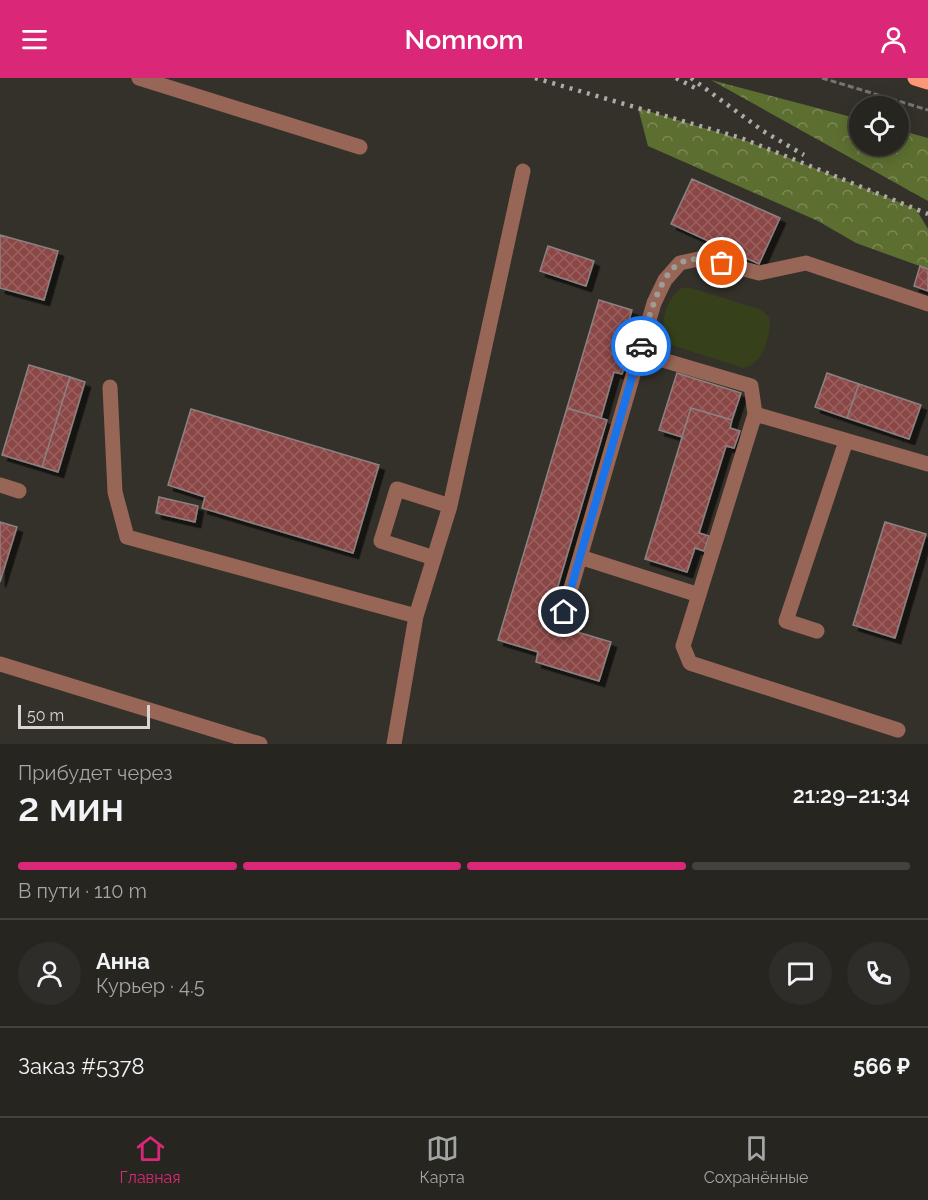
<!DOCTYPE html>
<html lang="ru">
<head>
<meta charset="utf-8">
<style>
	:root { --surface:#272520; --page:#2f2d29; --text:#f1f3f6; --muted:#a4a5a5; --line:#43423e; --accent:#db2777 }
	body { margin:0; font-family:Raleway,sans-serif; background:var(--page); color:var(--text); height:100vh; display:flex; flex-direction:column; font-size:22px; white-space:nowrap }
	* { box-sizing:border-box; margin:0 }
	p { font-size:20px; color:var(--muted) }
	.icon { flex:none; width:33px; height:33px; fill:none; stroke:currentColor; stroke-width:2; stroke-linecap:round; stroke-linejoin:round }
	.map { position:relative; height:666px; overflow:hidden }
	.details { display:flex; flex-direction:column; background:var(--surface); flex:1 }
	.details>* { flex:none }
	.fabs { position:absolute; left:849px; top:18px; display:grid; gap:12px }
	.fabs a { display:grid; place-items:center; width:60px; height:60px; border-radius:50%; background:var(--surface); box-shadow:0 3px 15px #0003,0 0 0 2px var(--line); font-size:30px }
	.scale { position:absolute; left:18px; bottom:15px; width:132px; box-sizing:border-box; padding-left:6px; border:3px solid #d7d5d1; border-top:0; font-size:16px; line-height:21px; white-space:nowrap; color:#d7d5d1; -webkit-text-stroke:4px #34312b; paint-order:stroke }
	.pin { position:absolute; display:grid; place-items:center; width:51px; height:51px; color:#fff; margin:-26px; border:3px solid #fff; border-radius:50%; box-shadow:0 2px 6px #0007 }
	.courier { position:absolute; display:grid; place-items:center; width:60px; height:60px; margin:-30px; border:4px solid #1a73e8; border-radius:50%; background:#fff; color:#222; box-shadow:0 2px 8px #0007 }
	.head em { font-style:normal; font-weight:600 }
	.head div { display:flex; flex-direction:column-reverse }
	.head { display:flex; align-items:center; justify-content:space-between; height:102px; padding:0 18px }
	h1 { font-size:39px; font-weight:600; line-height:45px }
	.bar { display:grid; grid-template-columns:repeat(4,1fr); gap:9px 6px; align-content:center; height:72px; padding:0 18px }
	.bar i { height:8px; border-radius:4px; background:var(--line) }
	.bar .selected { background:var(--accent) }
	.bar p { grid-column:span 4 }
	.line { display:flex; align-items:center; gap:15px; padding:0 18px; border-top:2px solid var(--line) }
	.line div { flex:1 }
	.round { display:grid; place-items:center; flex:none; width:63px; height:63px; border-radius:32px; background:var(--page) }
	header { display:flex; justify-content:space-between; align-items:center; height:78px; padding:0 18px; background:var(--accent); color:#fff; font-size:27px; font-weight:600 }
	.dock { display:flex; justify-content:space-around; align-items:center; height:84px; border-top:2px solid var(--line); background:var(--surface); font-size:16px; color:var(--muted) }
	.dock a { display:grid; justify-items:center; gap:3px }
	.dock .selected { color:var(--accent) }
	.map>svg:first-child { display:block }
</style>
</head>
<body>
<header><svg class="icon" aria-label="menu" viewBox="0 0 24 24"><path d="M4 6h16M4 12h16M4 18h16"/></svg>Nomnom<svg class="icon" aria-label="person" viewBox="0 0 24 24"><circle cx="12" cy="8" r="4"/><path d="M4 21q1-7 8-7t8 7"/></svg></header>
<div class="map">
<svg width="928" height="666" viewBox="0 0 928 666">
	<defs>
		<pattern id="forest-crowns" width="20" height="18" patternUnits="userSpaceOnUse" patternTransform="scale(1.5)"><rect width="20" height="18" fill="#5d6f30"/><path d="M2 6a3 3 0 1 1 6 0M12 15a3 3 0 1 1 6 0" fill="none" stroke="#7b8957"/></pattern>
		<pattern id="building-cross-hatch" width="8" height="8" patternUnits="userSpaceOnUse" patternTransform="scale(1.5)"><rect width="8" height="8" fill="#8a4645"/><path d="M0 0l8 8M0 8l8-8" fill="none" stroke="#9a605f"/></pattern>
		<filter id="shadow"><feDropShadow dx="5.5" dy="5.5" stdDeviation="0" flood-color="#0009"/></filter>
	</defs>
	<rect width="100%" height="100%" fill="#34312b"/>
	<path fill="url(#forest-crowns)" d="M711,2L859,41L860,68H898L899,52L928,60V123Z
		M638,30L747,63L916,131L928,151V191L856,165L818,143L648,68Z"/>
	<path fill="#36411c" d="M681,210H691L762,232L770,240C770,259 764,286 743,290L672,267C656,252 665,222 681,210Z"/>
	<path fill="url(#building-cross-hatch)" stroke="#8b8382" stroke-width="1.5" filter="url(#shadow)" d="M692,101L780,140L759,186L671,146Z
		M0,157L58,173L44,222L0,210Z
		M548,168L594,183L586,208L540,193Z
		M920,188L928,191V213L914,208Z
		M599,222L632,232L617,282L626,285L622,296L614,294L601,340L567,330Z
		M29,287L70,299L42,389L2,377Z
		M677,295L741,315L732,342L691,330L682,359L659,352Z
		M827,295L859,306L847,340L815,329Z
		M70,299L85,304L58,394L42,389Z
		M859,306L921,327L909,361L847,340Z
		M567,330L607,342L547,545L611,564L599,603L536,584L538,574L498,562Z
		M691,330L732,342L730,350L740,353L734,370L726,368L699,455L709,458L704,473L695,470L687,494L645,481Z
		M191,331L379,387L353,475L202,430L205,419L168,407Z
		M159,419L198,428L195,444L156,435Z
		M0,444L17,449L0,504Z
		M885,444L926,456L895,560L853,547Z"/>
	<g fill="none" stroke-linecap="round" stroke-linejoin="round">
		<path stroke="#777570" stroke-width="3" stroke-dasharray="6 3" stroke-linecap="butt" d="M822,0L928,32"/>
		<path stroke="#976656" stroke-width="15" d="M139,0L360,69
			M639,275L751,308L755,336L683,568L690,585L898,652
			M110,309L115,414L127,459L416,538
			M755,336L928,386
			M0,407L19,413
			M580,479L699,517
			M434,480L381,463L397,411L450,428
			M564,534L654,225L665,202L680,185L703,180L759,195L806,185L928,226
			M817,553L786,543L846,363
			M0,586L260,666
			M394,666L416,538L450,428L523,93"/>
		<path stroke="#fc9777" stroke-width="15" d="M915,0L928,4"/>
		<path stroke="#aeaba7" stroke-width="4.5" stroke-dasharray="3 6" stroke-linecap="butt" d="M535,0L741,60L928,136
			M676,0L697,11
			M691,0L763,53L804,77"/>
	</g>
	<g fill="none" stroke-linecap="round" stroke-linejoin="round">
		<path stroke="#9e9c97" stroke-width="6" stroke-dasharray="0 10.8" d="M641,268C647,246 659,196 680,185C693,178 709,182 722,185"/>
		<path stroke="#1a73e8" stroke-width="8" d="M564,534L641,268"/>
	</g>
</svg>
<div class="fabs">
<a><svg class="icon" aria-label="locate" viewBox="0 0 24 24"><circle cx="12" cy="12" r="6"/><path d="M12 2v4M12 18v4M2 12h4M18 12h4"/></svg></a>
</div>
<div class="scale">50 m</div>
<div class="pin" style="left:722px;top:185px;background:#ea580c"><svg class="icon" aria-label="bag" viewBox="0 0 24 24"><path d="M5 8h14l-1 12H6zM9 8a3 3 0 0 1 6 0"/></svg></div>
<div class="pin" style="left:564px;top:534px;background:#1f2937"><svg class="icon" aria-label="home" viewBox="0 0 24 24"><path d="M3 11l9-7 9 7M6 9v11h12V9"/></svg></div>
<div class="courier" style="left:641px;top:268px"><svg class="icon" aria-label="car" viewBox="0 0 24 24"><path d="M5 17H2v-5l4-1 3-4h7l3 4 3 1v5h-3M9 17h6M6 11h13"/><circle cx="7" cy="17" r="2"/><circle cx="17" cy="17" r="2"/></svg></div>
</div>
<section class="details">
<div class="head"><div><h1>2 мин</h1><p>Прибудет через</p></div><em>21:29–21:34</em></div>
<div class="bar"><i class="selected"></i><i class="selected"></i><i class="selected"></i><i></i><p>В пути · 110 m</p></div>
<div class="line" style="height:108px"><a class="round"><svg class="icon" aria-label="person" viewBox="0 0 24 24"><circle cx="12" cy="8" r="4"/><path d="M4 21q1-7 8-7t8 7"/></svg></a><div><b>Анна</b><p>Курьер · 4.5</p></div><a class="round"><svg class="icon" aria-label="chat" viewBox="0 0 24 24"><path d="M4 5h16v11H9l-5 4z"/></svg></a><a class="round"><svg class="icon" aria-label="phone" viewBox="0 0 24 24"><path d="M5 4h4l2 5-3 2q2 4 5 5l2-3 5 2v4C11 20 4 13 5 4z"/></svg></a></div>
<div class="line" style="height:78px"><div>Заказ #5378</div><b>566 ₽</b></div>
</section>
<nav class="dock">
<a class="selected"><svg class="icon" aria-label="home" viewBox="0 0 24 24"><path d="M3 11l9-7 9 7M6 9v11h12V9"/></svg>Главная</a>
<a><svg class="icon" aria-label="map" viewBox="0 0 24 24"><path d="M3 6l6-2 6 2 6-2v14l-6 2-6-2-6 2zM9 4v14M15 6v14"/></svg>Карта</a>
<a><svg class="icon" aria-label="saved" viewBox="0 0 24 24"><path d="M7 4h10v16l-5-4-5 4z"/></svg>Сохранённые</a>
</nav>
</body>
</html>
